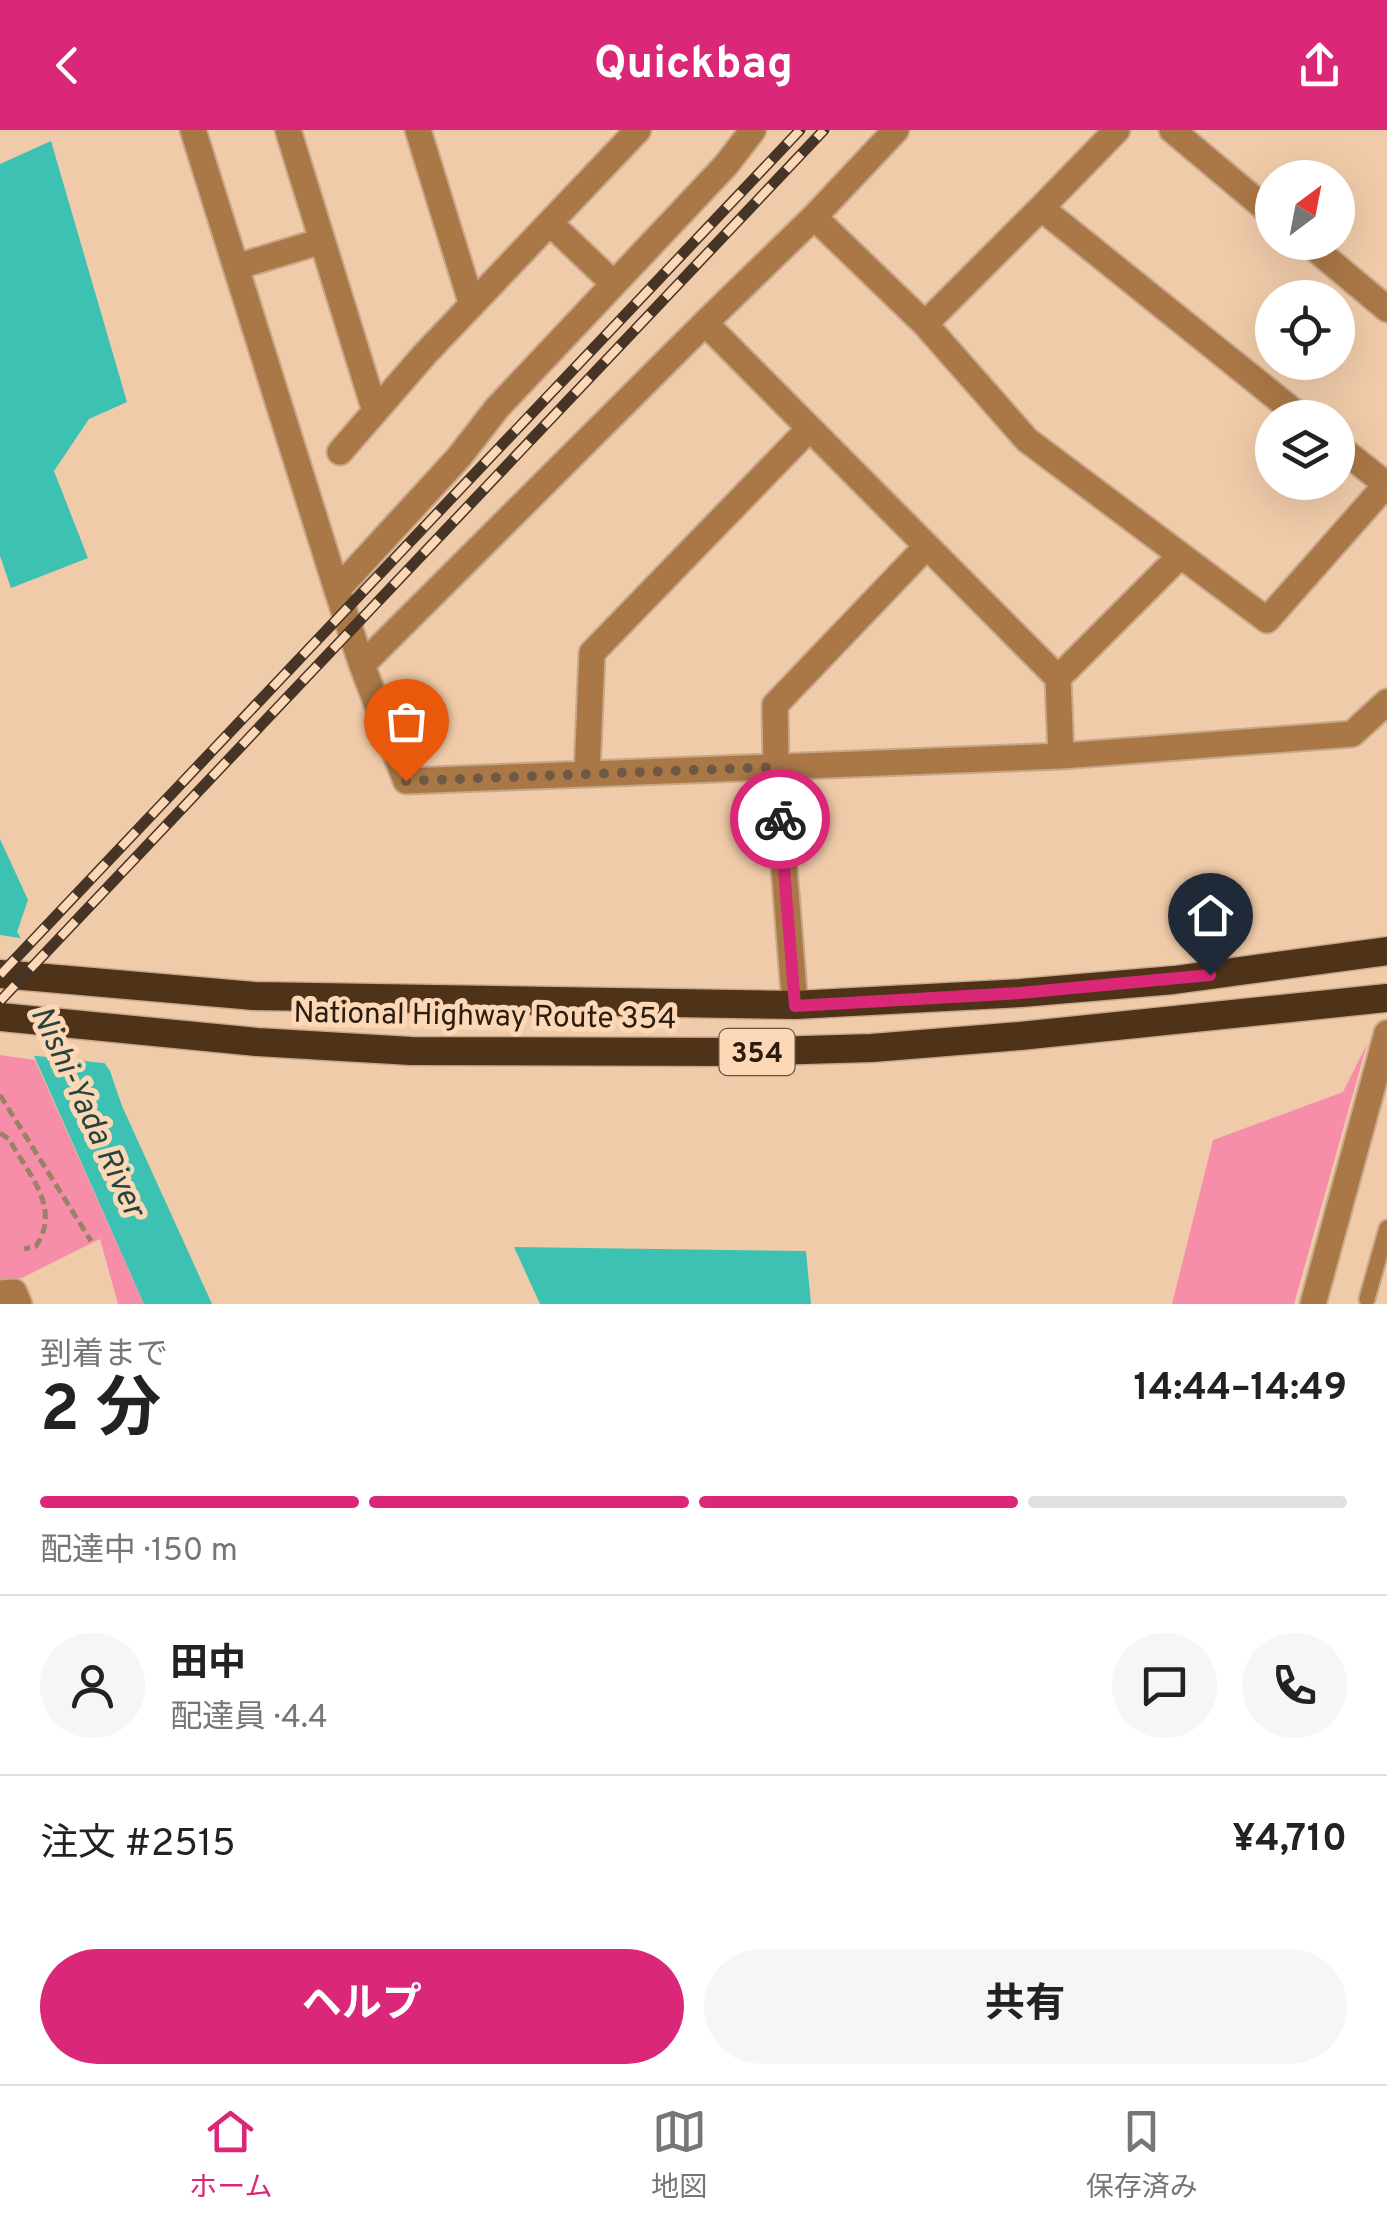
<!DOCTYPE html>
<html lang="ja">
<head>
<meta charset="utf-8">
<style>
	:root { --surface:#fff; --page:#f6f6f6; --text:#222; --muted:#767676; --line:#e0e0e0; --accent:#db2777 }
	body { margin:0; font-family:Overpass,"Noto Sans JP",sans-serif; background:var(--page); color:var(--text); height:100vh; display:flex; flex-direction:column; font-size:38px; white-space:nowrap }
	* { box-sizing:border-box; margin:0 }
	p { font-size:32px; color:var(--muted) }
	.icon { flex:none; width:55px; height:55px; fill:none; stroke:currentColor; stroke-width:2; stroke-linecap:round; stroke-linejoin:round }
	.map { position:relative; height:1174px; overflow:hidden }
	.details { display:flex; flex-direction:column; background:var(--surface); flex:1 }
	.details>* { flex:none }
	.needle { width:65px; rotate:32deg }
	.tools { position:absolute; left:1255px; top:30px; display:grid; gap:20px }
	.tools a { display:grid; place-items:center; width:100px; height:100px; border-radius:50%; background:var(--surface); box-shadow:0 10px 40px #0002; font-size:50px }
	.pin { position:absolute; display:grid; place-items:center; width:85px; height:85px; color:#fff; margin:-102px -42px; border-radius:50% 50% 50% 0; rotate:-45deg; box-shadow:0 0 10px #0007 }
	.pin .icon { rotate:45deg }
	.courier { position:absolute; display:grid; place-items:center; width:100px; height:100px; margin:-50px; border:8px solid #db2777; border-radius:50%; background:#fff; color:#222; box-shadow:0 2px 12px #0007 }
	.head em { font-style:normal; font-weight:700 }
	.head div { display:flex; flex-direction:column-reverse }
	.head { display:flex; align-items:center; justify-content:space-between; height:170px; padding:0 40px }
	h1 { font-size:65px; font-weight:700; line-height:75px }
	.bar { display:grid; grid-template-columns:repeat(4,1fr); gap:15px 10px; align-content:center; height:120px; padding:0 40px }
	.bar i { height:12px; border-radius:8px; background:var(--line) }
	.bar .current { background:var(--accent) }
	.bar p { grid-column:span 4 }
	.line { display:flex; align-items:center; gap:25px; padding:0 40px; border-top:2px solid var(--line) }
	.line div { flex:1 }
	.round { display:grid; place-items:center; flex:none; width:105px; height:105px; border-radius:52px; background:var(--page) }
	.cta { display:flex; gap:20px; margin-top:auto; padding:20px 40px }
	.cta a { flex:1; height:115px; border-radius:60px; background:var(--accent); color:#fff; font-size:40px; font-weight:700; line-height:115px; text-align:center }
	.cta a+a { background:var(--page); color:var(--text) }
	header { display:flex; justify-content:space-between; align-items:center; height:130px; padding:0 40px; background:var(--accent); color:#fff; font-size:45px; font-weight:700 }
	.tabs { display:flex; justify-content:space-around; align-items:center; height:140px; border-top:2px solid var(--line); background:var(--surface); font-size:28px; color:var(--muted) }
	.tabs a { display:grid; justify-items:center; gap:5px }
	.tabs .current { color:var(--accent) }
	.map>svg:first-child { display:block }
</style>
</head>
<body>
<header><svg class="icon" aria-label="back" viewBox="0 0 24 24"><path d="M15 5l-7 7 7 7"/></svg>Quickbag<svg class="icon" aria-label="share" viewBox="0 0 24 24"><path d="M12 15V3M7 8l5-5 5 5M5 13v7h14v-7"/></svg></header>
<div class="map">
<svg width="1387" height="1174" viewBox="0 0 1387 1174">
	<rect width="100%" height="100%" fill="#f0cba9"/>
	<path fill="#f78ea9" d="M1367,914L1294,1174H1172L1213,1010L1343,962Z
		M0,925L35,930L144,1174H118L100,1109L22,1148L0,1149Z"/>
	<path fill="#3cc1b3" d="M51,11L127,272L89,289L54,341L88,428L11,458L0,426V34Z
		M0,709L28,770L17,802L110,941L122,976L212,1174H144L0,849Z
		M514,1117L806,1121L811,1174H540Z"/>
	<path fill="#f0cba9" d="M0,805L27,809L112,934L28,925L0,861Z"/>
	<g fill="none" stroke-linecap="round" stroke-linejoin="round">
		<g stroke="#c8a88a" stroke-width="19">
			<path id="service" d="M1367,1169L1387,1098"/>
		</g>
		<g stroke="#c8a88a" stroke-width="29">
			<path id="minor" d="M193,0L337,460L459,327L497,278L726,35L753,0
				M288,0L375,281
				M418,0L472,175
				M896,0L814,87L925,194L1027,310L1267,490L1386,355
				M1172,0L1272,84
				M1041,78L1117,0
				M814,87L705,193L1058,548L1180,426
				M550,93L614,154
				M1307,112L1387,179
				M236,137L322,111
				M705,193L362,535L406,651L1061,626L1352,604L1387,572
				M925,194L1041,78L1302,288
				M1338,316L1387,355
				M340,322L425,224L638,0
				M337,460L362,535
				M1058,548L1061,626
				M587,644L592,523L808,300
				M795,875L776,637L775,575L927,416
				M0,1163L14,1162L19,1174
				M1313,1174L1387,903"/>
		</g>
		<g stroke="#c8a88a" stroke-width="31">
			<path id="trunk" d="M0,844L254,866L795,875L1021,863L1174,850L1387,821
				M0,887L257,912L411,921L741,922L872,918L1020,906L1387,868"/>
		</g>
		<path stroke="#9c8168" stroke-width="5" stroke-dasharray="10 5" stroke-linecap="butt" d="M0,965L91,1111
			M0,1003L9,1009C28,1044 62,1078 36,1116L24,1119"/>
		<use href="#service" stroke="#aa7846" stroke-width="15"/>
		<use href="#minor" stroke="#aa7846" stroke-width="25"/>
		<use href="#trunk" stroke="#4e3318" stroke-width="28"/>
		<g stroke="#463526" stroke-width="11">
			<path id="rail" d="M0,845L800,0
				M0,871L824,0"/>
		</g>
		<use href="#rail" stroke="#fdd8b6" stroke-width="8" stroke-dasharray="22" stroke-linecap="butt"/>
	</g>
	<g fill="none" stroke-linecap="round" stroke-linejoin="round">
		<path stroke="#6f5946" stroke-width="10" stroke-dasharray="0 18" d="M406,651L776,637L780,689"/>
		<path stroke="#db2777" stroke-width="12" d="M780,689L795,876L1020,863L1210,845"/>
	</g>
	<g text-anchor="middle" stroke-width="10" stroke-linejoin="round" paint-order="stroke">
		<rect fill="#fdd8b6" stroke="#695442" stroke-width="2.5" x="719.5" y="899" width="75" height="46" rx="8"/>
		<g font-size="28" font-weight="bold" fill="#2a1c10">
			<text x="757" y="932">354</text>
		</g>
		<g font-size="30" fill="#2a1c10" stroke="#fdd8b6">
			<text transform="translate(485 885) rotate(1)" y="10">National Highway Route 354</text>
		</g>
		<g font-size="32" font-style="italic" fill="#284440" stroke="#fdd8b6">
			<text transform="translate(89 981) rotate(65)" y="11">Nishi-Yada River</text>
		</g>
	</g>
</svg>
<div class="tools">
<a><svg class="needle" viewBox="-14 -14 28 28"><path d="M0-13l5 13h-10z" fill="#e53935"/><path d="M0 13l5-13h-10z" fill="#767676"/></svg></a>
<a><svg class="icon" aria-label="locate" viewBox="0 0 24 24"><circle cx="12" cy="12" r="6"/><path d="M12 2v4M12 18v4M2 12h4M18 12h4"/></svg></a>
<a><svg class="icon" aria-label="layers" viewBox="0 0 24 24"><path d="M12 4l9 5-9 5-9-5zM3 14l9 5 9-5"/></svg></a>
</div>
<div class="pin" style="left:406px;top:651px;background:#ea580c"><svg class="icon" aria-label="bag" viewBox="0 0 24 24"><path d="M5 8h14l-1 12H6zM9 8a3 3 0 0 1 6 0"/></svg></div>
<div class="pin" style="left:1210px;top:845px;background:#1f2937"><svg class="icon" aria-label="home" viewBox="0 0 24 24"><path d="M3 11l9-7 9 7M6 9v11h12V9"/></svg></div>
<div class="courier" style="left:780px;top:689px"><svg class="icon" aria-label="bike" viewBox="0 0 24 24"><circle cx="6" cy="16" r="4"/><circle cx="18" cy="16" r="4"/><path d="M6 16l4-8h5l3 8M10 8l3 8H6M13 5h3"/></svg></div>
</div>
<section class="details">
<div class="head"><div><h1>2 分</h1><p>到着まで</p></div><em>14:44–14:49</em></div>
<div class="bar"><i class="current"></i><i class="current"></i><i class="current"></i><i></i><p>配達中 · 150 m</p></div>
<div class="line" style="height:180px"><a class="round"><svg class="icon" aria-label="person" viewBox="0 0 24 24"><circle cx="12" cy="8" r="4"/><path d="M4 21q1-7 8-7t8 7"/></svg></a><div><b>田中</b><p>配達員 · 4.4</p></div><a class="round"><svg class="icon" aria-label="chat" viewBox="0 0 24 24"><path d="M4 5h16v11H9l-5 4z"/></svg></a><a class="round"><svg class="icon" aria-label="phone" viewBox="0 0 24 24"><path d="M5 4h4l2 5-3 2q2 4 5 5l2-3 5 2v4C11 20 4 13 5 4z"/></svg></a></div>
<div class="line" style="height:130px"><div>注文 #2515</div><b>¥4,710</b></div>
<div class="cta"><a>ヘルプ</a><a>共有</a></div>
</section>
<nav class="tabs">
<a class="current"><svg class="icon" aria-label="home" viewBox="0 0 24 24"><path d="M3 11l9-7 9 7M6 9v11h12V9"/></svg>ホーム</a>
<a><svg class="icon" aria-label="map" viewBox="0 0 24 24"><path d="M3 6l6-2 6 2 6-2v14l-6 2-6-2-6 2zM9 4v14M15 6v14"/></svg>地図</a>
<a><svg class="icon" aria-label="saved" viewBox="0 0 24 24"><path d="M7 4h10v16l-5-4-5 4z"/></svg>保存済み</a>
</nav>
</body>
</html>
